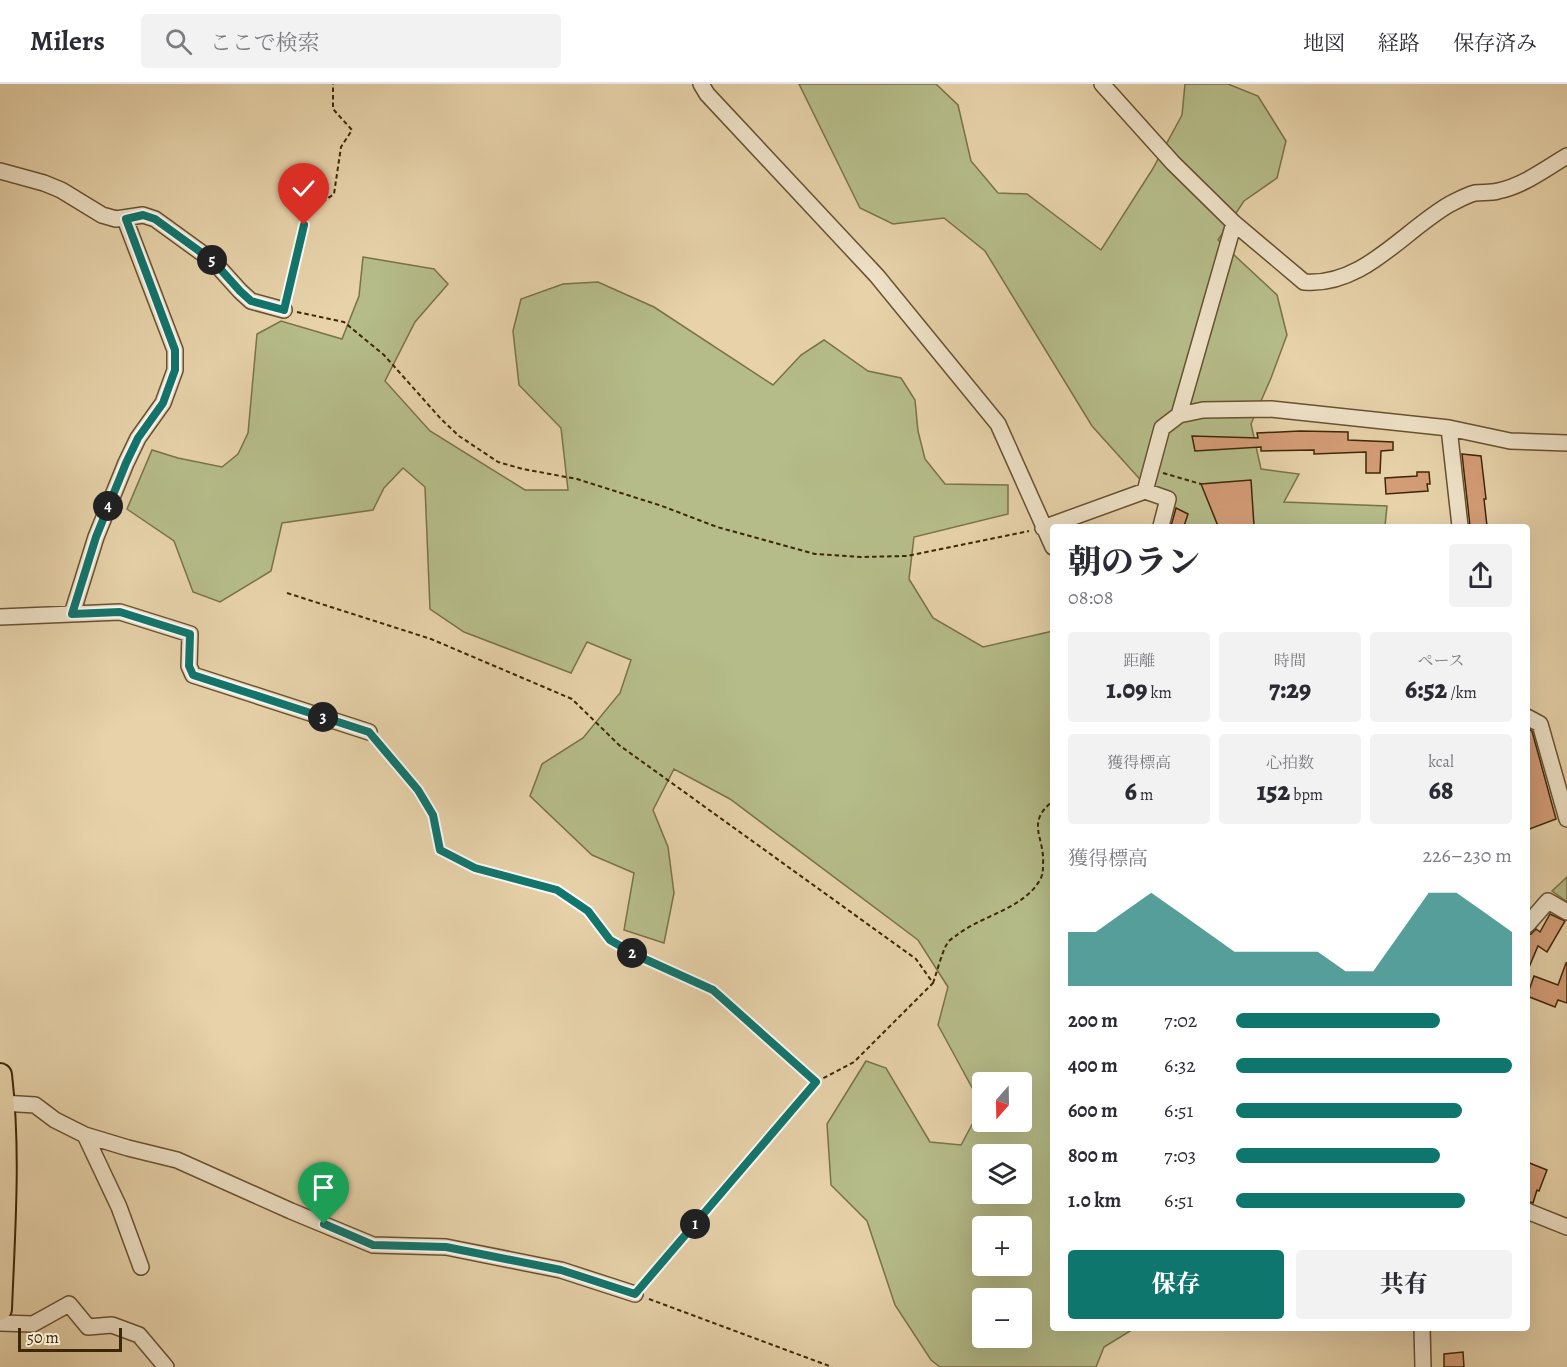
<!DOCTYPE html>
<html lang="ja">
<meta charset="utf-8">
<style>
:root{--surface:#fff;--page:#f2f2f3;--text:#2b2b33;--muted:#7c7c81;--line:#e1e1e2;--accent:#0f766e}
body{margin:0;font-family:Alegreya,"Noto Serif JP",serif;background:var(--page);color:var(--text);height:100vh;display:flex;flex-direction:column;font-size:22px;white-space:nowrap}
*{box-sizing:border-box;margin:0}
p{font-size:20px;color:var(--muted)}
.icon{flex:none;width:33px;height:33px;fill:none;stroke:currentColor;stroke-width:2;stroke-linecap:round;stroke-linejoin:round}
.map{position:relative;flex:1;overflow:hidden}
.sheet{position:absolute;left:1050px;top:440px;width:480px;height:807px;display:flex;flex-direction:column;background:var(--surface);border-radius:6px;box-shadow:0 6px 24px #0002}
.sheet>*{flex:none}
.needle{width:39px;rotate:200deg}
.fabs{position:absolute;left:972px;top:988px;display:grid;gap:12px}
.fabs a{display:grid;place-items:center;width:60px;height:60px;border-radius:6px;background:var(--surface);box-shadow:0 6px 24px #0002;font-size:30px}
.scale{position:absolute;left:18px;bottom:15px;width:104px;box-sizing:border-box;padding-left:6px;border:3px solid #3e2707;border-top:0;font-size:16px;line-height:21px;white-space:nowrap;color:#3e2707;-webkit-text-stroke:4px #efe2c8;paint-order:stroke}
.pin{position:absolute;display:grid;place-items:center;width:51px;height:51px;color:#fff;margin:-62px -26px;border-radius:50% 50% 50% 0;rotate:-45deg;box-shadow:0 0 6px #0007}
.pin .icon{rotate:45deg}
.km{position:absolute;width:30px;height:30px;margin:-15px;border-radius:50%;background:#222;color:#fff;font-size:16px;line-height:30px;text-align:center}
.round{display:grid;place-items:center;flex:none;width:63px;height:63px;border-radius:6px;background:var(--page)}
.summary{display:flex;align-items:center;justify-content:space-between;height:102px;padding:0 18px}
h1{font-size:33px;font-weight:800;line-height:45px}
.stats{display:grid;grid-template-columns:repeat(3,1fr);gap:9px;height:102px;padding:6px 18px}
.stats div{display:grid;align-content:center;border-radius:6px;background:var(--page);text-align:center}
.stats b{font-size:26px;font-weight:800}
.stats small{font-size:16px;font-weight:400}
.stats p{font-size:16px}
.chart{height:168px;padding:12px 18px}
.chart p{display:flex;justify-content:space-between}
.chart svg{width:100%;height:108px;margin-top:6px;fill:var(--accent);opacity:.7}
.primary-button{display:flex;gap:12px;margin-top:auto;padding:12px 18px}
.primary-button a{flex:1;height:69px;border-radius:6px;background:var(--accent);color:#fff;font-size:24px;font-weight:800;line-height:69px;text-align:center}
.primary-button a+a{background:var(--page);color:var(--text)}
ul{padding:0 18px;list-style:none;font-size:20px}
li{display:grid;grid-template-columns:96px 72px 1fr;align-items:center;height:45px}
li i{height:15px;border-radius:8px;background:var(--accent)}
header{display:flex;align-items:center;gap:36px;box-sizing:border-box;height:84px;padding:0 30px;background:var(--surface);border-bottom:2px solid var(--line)}
header strong{font-size:28px}
nav{display:flex;gap:33px;margin-inline-start:auto;font-size:21px}
.search{width:420px;height:54px;background:var(--page);display:flex;align-items:center;gap:15px;box-sizing:border-box;padding:0 21px;border-radius:6px;color:var(--muted);font-size:22px}
.map>svg:first-child{display:block}
.green{fill:#b5bc89;stroke:#7a7248;stroke-width:1.5;fill-rule:evenodd}
.building{fill:#d49d77;stroke:#3e2707;stroke-width:1.5}
.lines{fill:none;stroke-linecap:round;stroke-linejoin:round}
.minor-casing{stroke:#685230;stroke-width:18}
.highway-casing{stroke:#3e2707;stroke-width:26}
.path{stroke:#3e2707;stroke-width:2;stroke-dasharray:4.5 3;stroke-linecap:butt}
.minor{stroke:#efe2c8;stroke-width:15}
.highway{stroke:#e7d2aa;stroke-width:22}
.route-casing{stroke:#fff;stroke-width:12}
.route{stroke:#0f766e;stroke-width:8}
</style>
<header>
<strong>Milers</strong>
<div class="search"><svg class="icon" aria-label="search" viewBox="0 0 24 24"><circle cx="10" cy="10" r="6"/><path d="M15 15l6 6"/></svg>ここで検索</div>
<nav><a>地図</a><a>経路</a><a>保存済み</a></nav>
</header>
<div class="map">
<svg width="1567" height="1283" viewBox="0 0 1567 1283">
<rect width="100%" height="100%" fill="#e7d2aa"/>
<filter id="stains"><feTurbulence type="fractalNoise" baseFrequency=".00333" numOctaves="4"/><feColorMatrix values="0 0 0 0 .2 0 0 0 0 .09 0 0 0 0 .02 0 0 0 .5 -.17"/></filter>
<radialGradient id="worn" r=".72"><stop offset=".6" stop-color="#630" stop-opacity="0"/><stop offset="1" stop-color="#630" stop-opacity=".3"/></radialGradient>
<path class="green" d="M799,0h137l22,21 13,56 27,32 29,1 74,56 51,-80 30,-55 3,-31h43l30,12 28,45 -9,37 -33,23 -26,39 59,55 10,40 -16,43 -20,46 10,45 38,5 -15,28 103,4 -2,20h-203l-90,-100 -107,-175 -41,-33 -51,6 -33,-16z
M363,173l71,12 14,15 -33,38 -30,59 45,50 95,59h43l-7,-62 -42,-43 -6,-54 8,-32 42,-15 35,-2 56,25 119,78 28,-30 23,-15 44,31 33,7 14,22 3,31 7,28 20,25 63,1v29l-94,23 -5,42 24,39 50,29 70,-16v697h82l-31,19 -8,20h-156l-9,-7 -36,-55 -28,-84 -36,-36 -4,-61 39,-63 20,7 44,74 31,3 21,-39 -44,-81 10,-38 -30,-47 -188,-141 -56,-30 -21,41 15,37 6,46 -10,50 -40,-13 10,-57 -42,-18 -62,-59 12,-32 41,-26 37,-45 11,-33 -44,-18 -16,31 -107,-41 -34,-23 -5,-122 -22,-19 -19,20 -11,22 -91,13 -11,48 -51,31 -27,-10 -19,-51 -47,-32 25,-59 26,8 44,9 16,-13 10,-21 9,-99 24,-13 61,18 17,-43zM982,999h40v39h-40zM982,1071h40v39h-40zM982,1143h40v39h-40zM982,1215h40v39h-40z
M1567,793v25l-15,-11z"/>
<path class="building" d="M1300,347l48,1v8l45,2v8l-12,1 -1,22h-14v-21l-52,2v-4l-53,1v-4l-66,4 -3,-15 66,2 -1,-5z
M1462,370l19,2 5,43h-2l3,27h-17z
M1417,388h12l1,12h-3l1,7 -42,3 -1,-16 32,-2z
M1251,396l3,46h-36l-17,-42z
M1176,424l12,6 -4,12h-13z
M1527,644l5,3 24,88 -29,11z
M1550,830l15,7 -18,31 -9,-6 -11,26v-37l4,-1 5,-5 4,3z
M1566,879h1v40l-9,-3 -3,7 -28,-11 7,-20 24,9z
M1527,1078l20,8 -8,21 -2,-1 -4,13 -6,-2z
M1463,1268l1,15h-20v-13z"/>
<g class="lines">
<defs>
<path id="minor" d="M701,0l6,10 170,182 121,148 55,123
M1102,0l71,79 61,60 70,59c59,5 99,-51 146,-78 8,-4 17,-9 25,-11 8,-1 16,0 23,-2 25,-5 47,-22 69,-35
M0,87l44,12 17,7 41,25 14,4 27,-4 12,4 58,42 27,30 11,10 33,9
M1179,331l55,-192
M1449,344l11,98
M1145,407l23,8 -7,27
M1043,444l102,-37 17,-63 17,-13 24,-5 68,-1 178,19 61,13 57,2
M72,530l24,-77 30,-74 12,-25 25,-35 12,-33v-20l-50,-131
M0,533l120,-5 70,22 -1,32 4,9 176,57
M1527,633l13,7 27,95
M1527,841l21,-24 19,11
M2,1019l33,2 20,15 30,15 43,13 49,12 114,51 82,34 73,2 115,23 74,24
M85,1051l34,72 22,60
M1527,1127l40,16
M0,1239l33,1 36,-20 19,23 24,-2 27,10 27,32
M1422,1244l1,39"/>
<path id="highway" d="M0,991c9,78 3,156 0,234"/>
</defs>
<use href="#minor" class="minor-casing"/>
<use href="#highway" class="highway-casing"/>
<path class="path" d="M287,214l18,-73 6,-15 23,-16 7,-47 11,-17 -19,-21v-25
M297,228l47,10 40,33 57,64 18,17 39,26 25,7 54,10 85,27 55,21 98,27 45,3 47,-1 122,-25
M1163,389l38,11
M287,509l144,46 141,60 47,46 297,214 17,24 -79,79 -38,20 -171,201
M379,660l39,46 15,25 7,35 35,19 82,21 31,21 22,29 28,16 75,34 103,92
M933,899c3,-8 10,-34 14,-39 2,-4 7,-7 10,-9 25,-20 68,-26 84,-57 2,-5 2,-9 2,-14 2,-27 -18,-41 10,-63
M649,1215l183,68"/>
<use href="#minor" class="minor"/>
<use href="#highway" class="highway"/>
</g>
<g class="lines">
<defs>
<path id="route" d="M304,141l-20,85 -33,-9 -11,-10 -27,-30 -58,-42 -12,-4 -17,4 49,131v20l-12,33 -25,35 -12,25 -30,74 -24,77 48,-2 70,22 -1,32 4,9 176,57 49,58 15,25 7,35 35,18 82,22 31,21 22,29 28,16 75,34 103,92 -181,212 -74,-24 -115,-23 -73,-2 -49,-21"/>
</defs>
<use href="#route" class="route-casing"/>
<use href="#route" class="route"/>
</g>
<rect width="100%" height="100%" filter="url(#stains)"/>
<rect width="100%" height="100%" fill="url(#worn)"/>
</svg>
<div class="fabs">
<a><svg class="needle" viewBox="-14 -14 28 28"><path d="M0-13l5 13h-10z" fill="#e53935"/><path d="M0 13l5-13h-10z" fill="#7c7c81"/></svg></a>
<a><svg class="icon" aria-label="layers" viewBox="0 0 24 24"><path d="M12 4l9 5-9 5-9-5zM3 14l9 5 9-5"/></svg></a>
<a>+</a>
<a>−</a>
</div>
<div class="scale">50 m</div>
<div class="pin" style="left:324px;top:1140px;background:#1e9e55"><svg class="icon" aria-label="arrive" viewBox="0 0 24 24"><path d="M6 21V4h12l-3 4 3 4H6"/></svg></div>
<div class="pin" style="left:304px;top:141px;background:#d93025"><svg class="icon" aria-label="check" viewBox="0 0 24 24"><path d="M5 12l5 5 9-10"/></svg></div>
<b class="km" style="left:695px;top:1140px">1</b>
<b class="km" style="left:632px;top:869px">2</b>
<b class="km" style="left:323px;top:633px">3</b>
<b class="km" style="left:108px;top:422px">4</b>
<b class="km" style="left:212px;top:176px">5</b>
<section class="sheet">
<div class="summary"><div><h1>朝のラン</h1><p>08:08</p></div><a class="round"><svg class="icon" aria-label="share" viewBox="0 0 24 24"><path d="M12 15V3M7 8l5-5 5 5M5 13v7h14v-7"/></svg></a></div>
<div class="stats">
<div><p>距離</p><b>1.09<small> km</small></b></div>
<div><p>時間</p><b>7:29</b></div>
<div><p>ペース</p><b>6:52<small> /km</small></b></div>
</div>
<div class="stats">
<div><p>獲得標高</p><b>6<small> m</small></b></div>
<div><p>心拍数</p><b>152<small> bpm</small></b></div>
<div><p>kcal</p><b>68</b></div>
</div>
<div class="chart"><p><span>獲得標高</span>226–230 m</p>
<svg viewBox="0 0 160 44" preserveAspectRatio="none"><path d="M0 44V22L10 22L20 14L30 6L40 14L50 22L60 30L70 30L80 30L90 30L100 38L110 38L120 22L130 6L140 6L150 14L160 22V44z"/></svg>
</div>
<ul>
<li><b>200 m</b>7:02<i style="width:74%"></i></li>
<li><b>400 m</b>6:32<i style="width:100%"></i></li>
<li><b>600 m</b>6:51<i style="width:82%"></i></li>
<li><b>800 m</b>7:03<i style="width:74%"></i></li>
<li><b>1.0 km</b>6:51<i style="width:83%"></i></li>
</ul>
<div class="primary-button"><a>保存</a><a>共有</a></div>
</section>
</div>
